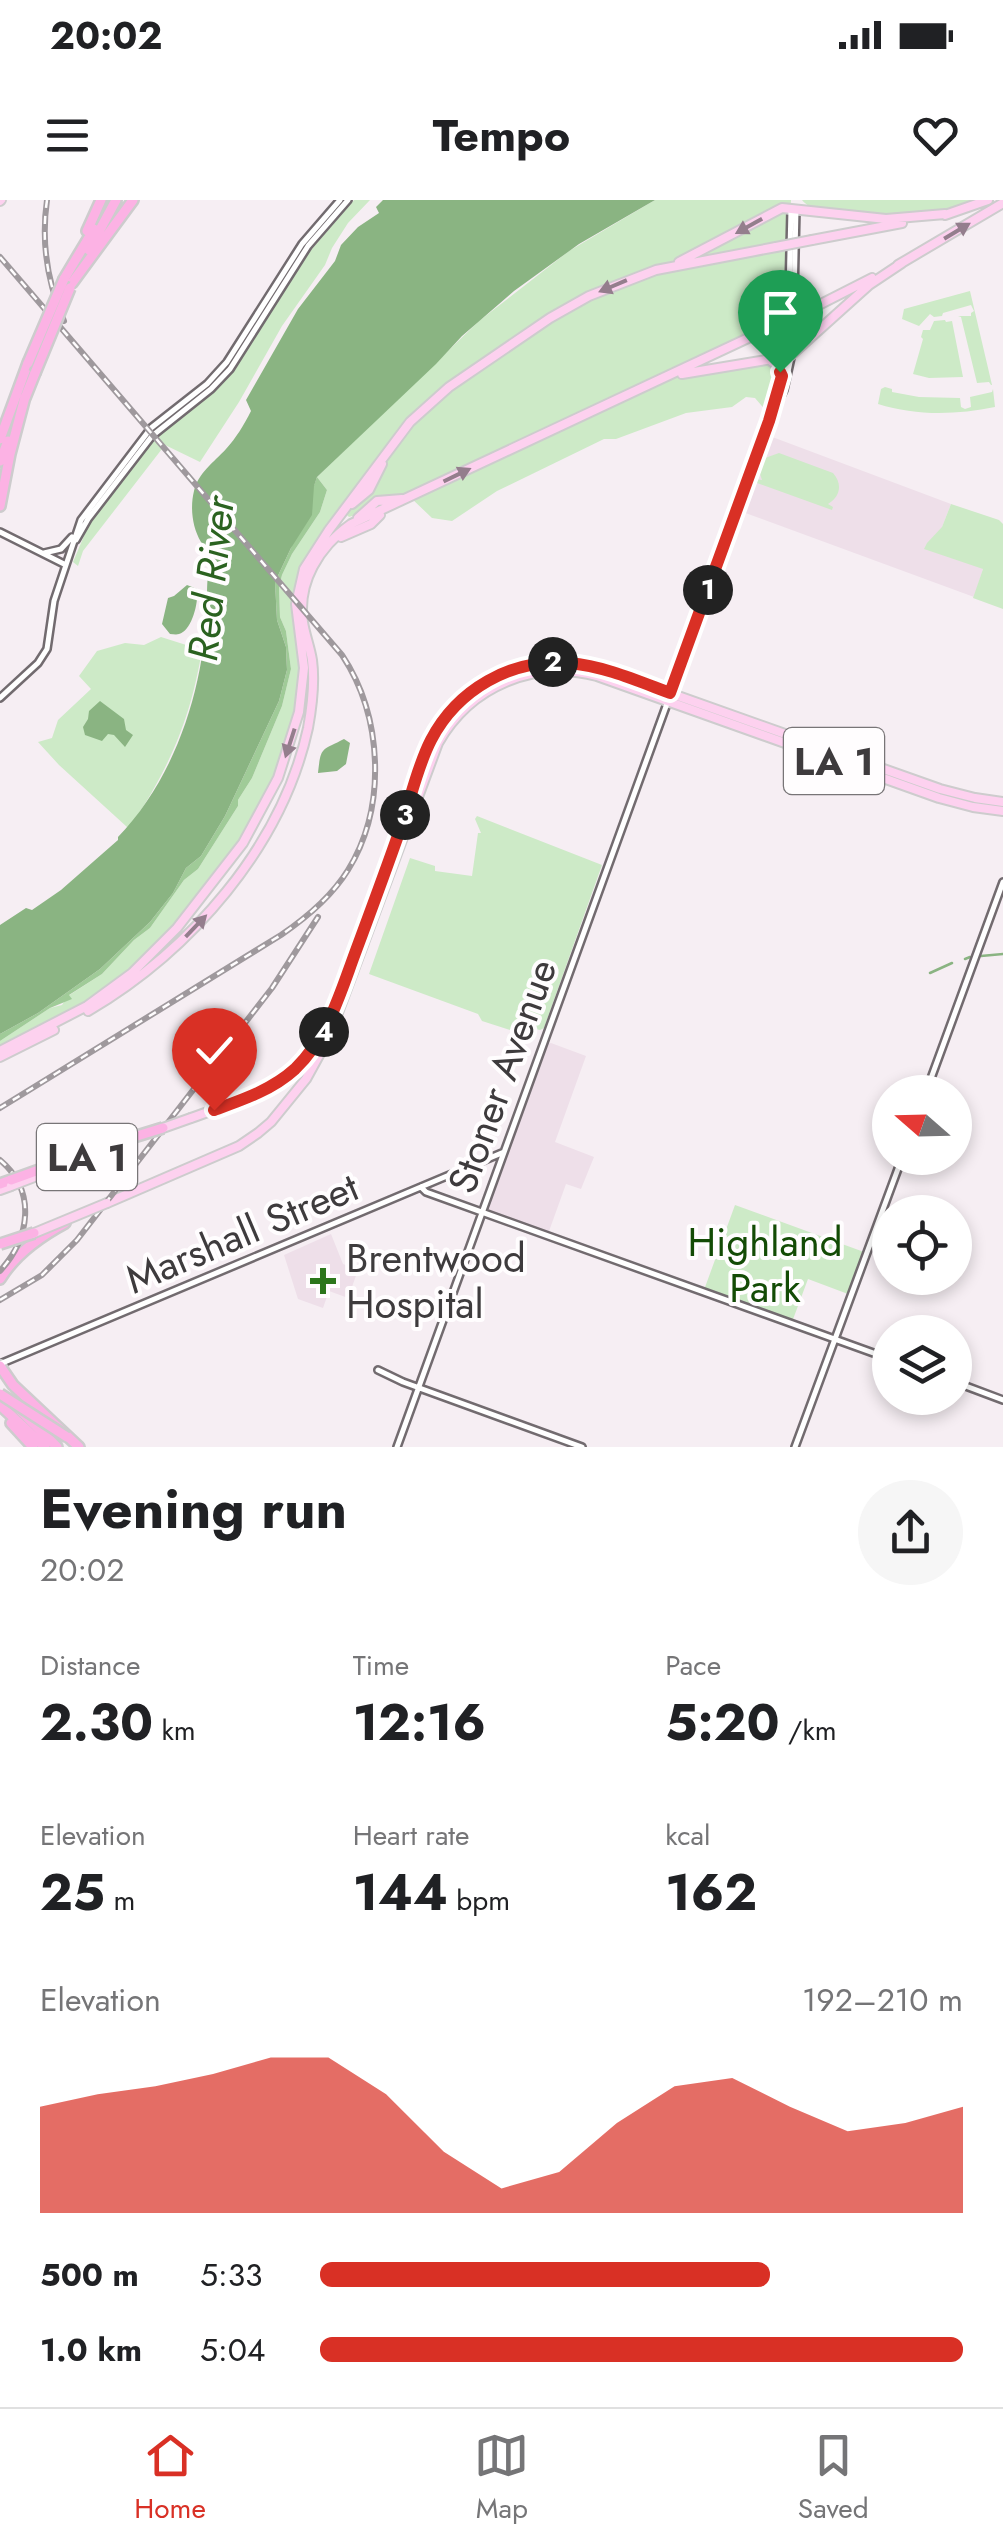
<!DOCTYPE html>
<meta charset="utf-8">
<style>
:root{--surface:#fff;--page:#f6f6f6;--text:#202124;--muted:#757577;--line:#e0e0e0;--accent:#d93025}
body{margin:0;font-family:Jost,sans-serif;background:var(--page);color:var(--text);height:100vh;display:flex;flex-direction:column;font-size:38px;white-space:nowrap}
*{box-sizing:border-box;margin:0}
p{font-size:32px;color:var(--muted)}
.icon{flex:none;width:55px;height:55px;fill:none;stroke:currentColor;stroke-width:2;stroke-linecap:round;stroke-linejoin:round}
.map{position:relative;height:1247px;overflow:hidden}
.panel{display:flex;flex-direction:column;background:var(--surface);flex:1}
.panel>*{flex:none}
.needle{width:65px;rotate:290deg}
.fabs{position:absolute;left:872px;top:875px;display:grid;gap:20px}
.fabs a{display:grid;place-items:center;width:100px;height:100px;border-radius:50%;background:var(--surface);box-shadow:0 5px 15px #0003;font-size:50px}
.pin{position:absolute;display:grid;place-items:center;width:85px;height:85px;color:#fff;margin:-102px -42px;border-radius:50% 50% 50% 0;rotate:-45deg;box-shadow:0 0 10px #0007}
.pin .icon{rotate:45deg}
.km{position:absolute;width:50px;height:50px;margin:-25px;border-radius:50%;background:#222;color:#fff;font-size:28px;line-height:50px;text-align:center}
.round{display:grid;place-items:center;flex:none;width:105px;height:105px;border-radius:52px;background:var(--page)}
.headline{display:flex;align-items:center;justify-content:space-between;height:170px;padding:0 40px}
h1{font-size:55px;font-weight:700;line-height:75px}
.figures{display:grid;grid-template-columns:repeat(3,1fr);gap:15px;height:170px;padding:10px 40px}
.figures div{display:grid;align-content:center}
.figures b{font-size:50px;font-weight:700}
.figures small{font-size:28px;font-weight:400}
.figures p{font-size:28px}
.chart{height:280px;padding:20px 40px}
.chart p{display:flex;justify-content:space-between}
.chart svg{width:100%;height:180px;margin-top:10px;fill:var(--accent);opacity:.7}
ul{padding:0 40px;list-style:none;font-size:32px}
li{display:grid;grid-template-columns:160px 120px 1fr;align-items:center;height:75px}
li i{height:25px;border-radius:12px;background:var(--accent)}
.status{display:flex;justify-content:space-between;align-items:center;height:70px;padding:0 50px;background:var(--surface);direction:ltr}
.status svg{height:28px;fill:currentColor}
header{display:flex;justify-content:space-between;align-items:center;height:130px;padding:0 40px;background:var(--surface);font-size:45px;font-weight:700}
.dock{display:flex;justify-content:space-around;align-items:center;height:140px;border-top:2px solid var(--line);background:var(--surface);font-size:28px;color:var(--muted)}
.dock a{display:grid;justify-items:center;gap:5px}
.dock .selected{color:var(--accent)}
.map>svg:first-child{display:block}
.built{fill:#eedfe9}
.green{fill:#cdeac7}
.forest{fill:#a0cb98}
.water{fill:#8ab482}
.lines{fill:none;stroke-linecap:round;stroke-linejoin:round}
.stream{stroke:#8ab482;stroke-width:2.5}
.minor-casing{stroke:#726b6f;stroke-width:10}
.major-casing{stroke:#cdcccd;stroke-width:12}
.highway-casing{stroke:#cdcccd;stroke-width:14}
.minor{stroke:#fff;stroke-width:5}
.major{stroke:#fdd1ef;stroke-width:8}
.highway{stroke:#fcb2e4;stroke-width:9}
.rail-casing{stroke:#9f999d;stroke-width:6}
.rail{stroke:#fffdfe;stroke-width:2.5;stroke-dasharray:8;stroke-linecap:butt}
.major-bridge-casing{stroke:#cdcccd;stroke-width:12;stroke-linecap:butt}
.highway-bridge-casing{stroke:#cdcccd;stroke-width:14;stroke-linecap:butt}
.major-bridge{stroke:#fdd1ef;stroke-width:8}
.highway-bridge{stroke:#fcb2e4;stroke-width:9}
.oneway{fill:#947e8d}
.route-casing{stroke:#fff;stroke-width:20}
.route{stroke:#d93025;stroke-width:12}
.poi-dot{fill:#2c761b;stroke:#fffdfe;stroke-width:4}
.labels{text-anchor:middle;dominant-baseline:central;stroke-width:8;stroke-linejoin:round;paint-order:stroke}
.shield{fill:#fffdfe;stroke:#787577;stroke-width:2.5}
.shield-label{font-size:38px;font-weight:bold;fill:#3e3b3d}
.street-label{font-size:40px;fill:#3e3b3d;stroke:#fffdfe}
.park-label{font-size:40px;fill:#134b05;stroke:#fffdfe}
.poi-label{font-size:40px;fill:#3e3b3d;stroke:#fffdfe;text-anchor:start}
.water-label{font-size:42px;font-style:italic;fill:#2b6220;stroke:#fffdfe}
</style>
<div class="status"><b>20:02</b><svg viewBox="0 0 49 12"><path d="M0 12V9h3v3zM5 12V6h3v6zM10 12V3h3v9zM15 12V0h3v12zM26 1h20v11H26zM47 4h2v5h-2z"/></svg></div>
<header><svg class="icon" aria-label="menu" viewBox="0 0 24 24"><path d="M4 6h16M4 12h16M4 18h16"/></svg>Tempo<svg class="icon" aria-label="heart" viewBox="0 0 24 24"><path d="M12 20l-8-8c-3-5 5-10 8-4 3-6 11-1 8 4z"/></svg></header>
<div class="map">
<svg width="1003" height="1247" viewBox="0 0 1003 1247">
<rect width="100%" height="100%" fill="#f6eef3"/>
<path class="built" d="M767,235l184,69 -9,23 41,42 -9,28 -234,-86z
M551,843l35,13 -31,86 39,15 -13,32 -15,-5 -18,50 -62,-24 60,-166z
M331,1034l12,30 15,6 -10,28 -19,-7 -6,17 -25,-9 -14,-44z"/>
<path class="green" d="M354,0h16l-22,23 -16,25 -7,17 -43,61 -43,76 -39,60 -35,-17 -82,106 -5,15 -5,-4 16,-38 41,-55 30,-37 64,-51 20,-26 66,-104z
M655,0h136l-4,120 -394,183 -44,14 -8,-8c-21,29 -43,57 -48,93 -2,16 4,31 6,46 2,20 2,40 -2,60 -22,109 -117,232 -209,293 -27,18 -59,31 -88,46v-6l50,-33 12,-3 6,-9 34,-22 32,-34 16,-12 34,-48 14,-11 40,-63v-6l14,-22 30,-72 9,-37 -5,-38 -6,-14 -1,-30 3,-12 10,-21 28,-42 7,-22 -10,-13 162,-156 90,-70z
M802,0h177c-45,19 -92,18 -141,12 -13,-2 -27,-1 -36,-12z
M970,91l22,94h-1l-2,-3 -12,1 -16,-66 -3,-1h13v-3l3,-2 -3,-6 -28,8 -1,3 -8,1 -4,-3 -11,12 -17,-7 2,-10z
M945,120l1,2 6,-1 11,56 -34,1 -16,-4 10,-35 -2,-2 2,-7h7l4,-9z
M767,161l6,2 7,14 -12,36 -13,-15 -9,-1 -14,10 -46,6 -70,26h-12l-107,52 -45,30 -20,-3 -22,-21 229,-105 40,-16z
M885,187l7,2v3l27,5 41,1 1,9 4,2 6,-2 -1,-10 22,-5 1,-3 2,18c-39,8 -79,9 -117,-3l3,-15z
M779,253l54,20c10,11 7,24 -5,31l5,3 -1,3 -78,-28 1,-3 7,1 -3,-9 6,-13z
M951,304l48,16 4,4v85l-30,-11 10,-29 -59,-20 3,-6 15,-16z
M161,437l41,13c-12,71 -32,116 -71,176l-4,1 -68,-62 -21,-23 14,-4 6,-18 33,-31 -12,-13 18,-25 28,-8 19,2z
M477,616l125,49 -58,163 -4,2 -17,-4 -13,4 -28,-9 -4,-7 -109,-40 41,-116 25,8v5l37,5 6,-43h3l-6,-14z
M735,1005l129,47 -16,42 -40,-15 -16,43 -88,-32z"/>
<path class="forest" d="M317,277l10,13 -7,22 -28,42 -10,21 -3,12 1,30 6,14 5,38 -9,37 -30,72 -14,22v6l-40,63 -14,11 -34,48 -16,12 -32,34 -33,21 3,4 -22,9 -50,33v-7l38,-21 62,-44 50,-47 23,-29 13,-25 15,-12 24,-40 54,-115 8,-31 -1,-23 -9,-27 -2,-38 16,-34z"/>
<path class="water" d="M383,0h272l-76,44 -65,47 -52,45 -26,28 -119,113 -3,9 -2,29 -21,33 -16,34 2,38 9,27 1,23 -8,31 -54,115 -24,40 -15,12 -13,25 -23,29 -50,47 -62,44 -38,21v-109l26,-17 6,2 29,-20 57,-50v-3c60,-62 89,-157 89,-244 0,-12 2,-26 0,-38 -1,-9 -2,-6 -6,-13 -9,-15 -11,-35 -7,-51 4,-18 20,-29 32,-42 10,-11 18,-24 25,-38l-5,-11 52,-91 37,-48 6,-16 17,-18 21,-14 -3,-6z
M187,385l10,4c2,12 -5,42 -18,45 -3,1 -6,0 -9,0l-8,-10 6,-26 6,-2z
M100,501l24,18 2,11 7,5 -8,12 -11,-12 -6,-1 -6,7 -17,-6 -2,-8 5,-8 1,-8z
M344,539l6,4 -4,21 -9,7 -19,2c3,-27 3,-22 26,-34z"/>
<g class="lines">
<path class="stream" d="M981,756l22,-2
M965,759l5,-2
M930,773l22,-10"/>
<defs>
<path id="minor" d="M793,142l3,-133
M771,218l13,-28 8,-37
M0,332l66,33
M76,340l12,-21 64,-83 59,-47 19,-20 78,-123 40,-46
M44,353l17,-4 11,-12
M670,493l99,-272 14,-49 5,-38 3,-125
M0,498l38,-35 9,-14 7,-48 27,-81 70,-92 56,-44 20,-22 75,-118 38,-44
M926,892l77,-210
M421,987l5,5 464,167
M0,1164l504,-212
M378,1170l25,12 179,65
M955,1182l48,18
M397,1247l271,-746
M795,1247l107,-289"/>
<path id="major" d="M0,1l1,-1
M945,15l43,-15
M812,40l90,-17
M679,62l103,-54 104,11 59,-5
M898,65l105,-62
M809,110l63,-32
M788,134l5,8 9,2
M771,161l7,5 4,10
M682,174l108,-18 79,-71 33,-22
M352,304l17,-14 13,-26
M358,318l19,-17 25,-2
M341,337l30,-13 9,-9
M403,621c9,-27 14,-56 28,-81 34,-63 103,-90 171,-71l338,120 35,9 28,4
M88,811c102,-60 194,-164 220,-283 4,-22 7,-46 4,-68 -2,-13 -7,-25 -9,-38 -6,-40 16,-75 48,-98l423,-198
M0,851l87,-45 45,-33 45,-45 66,-85 35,-65 21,-66 5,-44 -8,-64 8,-35 25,-39 81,-108 39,-35 101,-69 39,-22 67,-26 120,-23
M0,857l54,-27
M191,918c66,-24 111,-35 142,-105
M0,990l11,-4
M107,1003l132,-57 19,-13 13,-11 35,-43 23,-42 109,-294c33,-58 96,-83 159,-67l342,122 34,9 30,4"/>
<path id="highway" d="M87,31l14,-31
M89,50l27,-50
M64,79l30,-50
M72,83l61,-83
M25,198l10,-25
M0,239l28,-76
M0,261l8,-20
M0,306l10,-52 15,-57
M0,984l11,-4
M0,1079c15,-25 39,-42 65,-56
M0,1166l13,19 66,62
M0,1205l45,42
M20,1210l37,37
M11,1223l22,24"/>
</defs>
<use href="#minor" class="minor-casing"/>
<use href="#major" class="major-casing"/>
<use href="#highway" class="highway-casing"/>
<use href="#minor" class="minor"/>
<use href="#major" class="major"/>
<use href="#highway" class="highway"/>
<defs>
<path id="rail" d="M47,0c-6,42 0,82 17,121
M0,57l342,398c41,62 45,152 6,215 -16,26 -42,48 -67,65l-281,173
M0,960c37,31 30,78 0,111
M0,1100l42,-25 35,-35 195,-252 46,-71"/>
</defs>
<use href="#rail" class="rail-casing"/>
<use href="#rail" class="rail"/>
<defs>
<path id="major-bridge" d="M776,47l36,-7
M774,126l35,-16
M160,929l31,-11
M11,986l47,-18
M32,1034l75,-31"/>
<path id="highway-bridge" d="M28,163l36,-84
M35,173l35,-85
M11,980l100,-36 52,-16
M0,1044l34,-11
M0,1194l67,43"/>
</defs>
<use href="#major-bridge" class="major-bridge-casing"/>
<use href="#highway-bridge" class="highway-bridge-casing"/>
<use href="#major-bridge" class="major-bridge"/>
<use href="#highway-bridge" class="highway-bridge"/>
</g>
<defs><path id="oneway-solid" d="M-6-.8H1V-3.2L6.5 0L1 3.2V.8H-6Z" transform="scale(2.5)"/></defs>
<g class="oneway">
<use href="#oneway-solid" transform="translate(749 26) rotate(151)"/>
<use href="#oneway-solid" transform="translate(957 31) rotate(-31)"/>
<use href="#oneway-solid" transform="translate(613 86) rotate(157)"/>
<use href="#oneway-solid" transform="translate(457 275) rotate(-26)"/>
<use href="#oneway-solid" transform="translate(290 543) rotate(108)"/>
<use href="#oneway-solid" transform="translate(196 726) rotate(-46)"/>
</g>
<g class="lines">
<defs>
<path id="route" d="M214,910c28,-10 58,-20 81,-41 32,-31 44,-72 59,-113 16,-43 32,-86 47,-129 10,-29 16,-60 30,-87 26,-50 80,-82 138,-77 35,3 69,18 101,30l99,-272 13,-45 -2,-4"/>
</defs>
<use href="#route" class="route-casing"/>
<use href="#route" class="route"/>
</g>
<path class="poi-dot" d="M318 1066h10v10h10v10h-10v10h-10v-10h-10v-10h10z"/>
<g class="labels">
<g class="shield">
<rect x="784" y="528" width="100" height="66" rx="8"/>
<rect x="37" y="924" width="100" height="66" rx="8"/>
</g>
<g class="shield-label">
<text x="834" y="561">LA 1</text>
<text x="87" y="957">LA 1</text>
</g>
<g class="street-label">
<text transform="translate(502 876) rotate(-70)">Stoner Avenue</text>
<text transform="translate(242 1033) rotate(-23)">Marshall Street</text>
</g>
<g class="park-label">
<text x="765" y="1042">Highland<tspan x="765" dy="46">Park</tspan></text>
</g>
<g class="poi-label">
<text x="346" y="1058">Brentwood<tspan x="346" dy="46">Hospital</tspan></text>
</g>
<g class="water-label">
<text transform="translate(211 379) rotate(-84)">Red River</text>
</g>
</g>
</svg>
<div class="fabs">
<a><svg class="needle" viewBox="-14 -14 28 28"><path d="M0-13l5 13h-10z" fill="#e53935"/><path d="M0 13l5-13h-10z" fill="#757577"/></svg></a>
<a><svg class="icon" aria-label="locate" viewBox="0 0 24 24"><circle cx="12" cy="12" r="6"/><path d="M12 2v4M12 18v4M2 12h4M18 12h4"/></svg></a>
<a><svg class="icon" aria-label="layers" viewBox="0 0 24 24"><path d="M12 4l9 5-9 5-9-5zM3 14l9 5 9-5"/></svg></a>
</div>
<div class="pin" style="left:780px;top:172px;background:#1e9e55"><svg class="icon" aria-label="arrive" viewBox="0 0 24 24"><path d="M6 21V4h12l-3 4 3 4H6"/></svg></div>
<div class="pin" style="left:214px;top:910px;background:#d93025"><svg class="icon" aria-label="check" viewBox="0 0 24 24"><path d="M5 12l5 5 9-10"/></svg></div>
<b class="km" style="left:708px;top:390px">1</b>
<b class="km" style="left:553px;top:462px">2</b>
<b class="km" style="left:405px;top:615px">3</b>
<b class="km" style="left:324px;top:832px">4</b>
</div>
<section class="panel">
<div class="headline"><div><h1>Evening run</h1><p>20:02</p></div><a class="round"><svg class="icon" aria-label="share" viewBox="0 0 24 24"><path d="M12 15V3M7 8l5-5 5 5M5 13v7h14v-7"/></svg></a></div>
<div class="figures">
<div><p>Distance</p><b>2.30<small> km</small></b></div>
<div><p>Time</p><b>12:16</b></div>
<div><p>Pace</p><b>5:20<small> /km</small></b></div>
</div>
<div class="figures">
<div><p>Elevation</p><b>25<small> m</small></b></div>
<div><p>Heart rate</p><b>144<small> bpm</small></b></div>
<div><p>kcal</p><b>162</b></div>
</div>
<div class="chart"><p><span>Elevation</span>192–210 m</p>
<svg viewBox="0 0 160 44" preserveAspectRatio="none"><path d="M0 44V18L10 15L20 13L30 10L40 6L50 6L60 15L70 29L80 38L90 34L100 22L110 13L120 11L130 18L140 24L150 22L160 18V44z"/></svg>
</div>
<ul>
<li><b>500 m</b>5:33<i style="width:70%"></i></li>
<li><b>1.0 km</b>5:04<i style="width:100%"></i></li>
</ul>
</section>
<nav class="dock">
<a class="selected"><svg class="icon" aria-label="home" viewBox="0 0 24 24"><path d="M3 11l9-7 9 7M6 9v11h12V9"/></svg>Home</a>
<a><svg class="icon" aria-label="map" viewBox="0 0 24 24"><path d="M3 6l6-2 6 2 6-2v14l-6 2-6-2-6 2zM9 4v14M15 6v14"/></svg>Map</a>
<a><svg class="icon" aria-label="saved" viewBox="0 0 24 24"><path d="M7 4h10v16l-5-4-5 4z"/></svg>Saved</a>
</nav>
